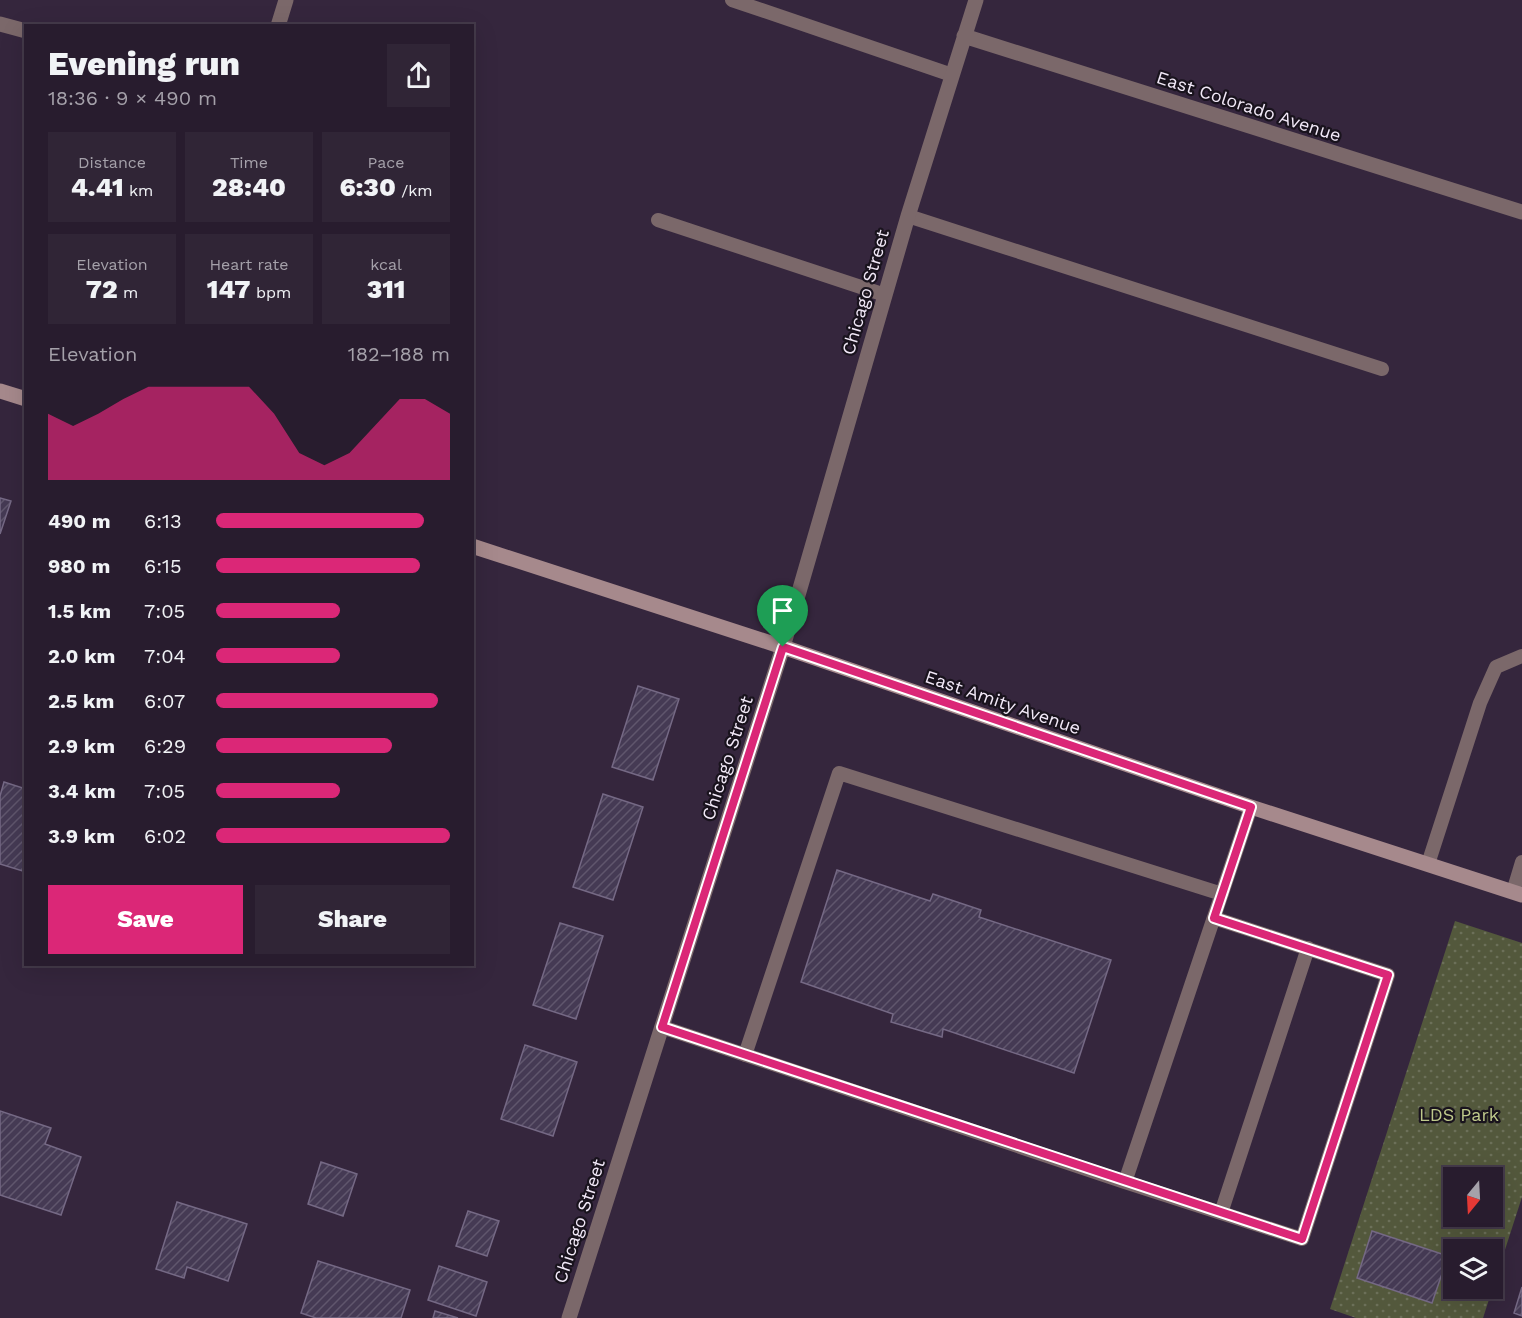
<!DOCTYPE html>
<meta charset="utf-8">
<style>
:root{--surface:#281c2e;--page:#302536;--text:#f1f3f6;--muted:#a5a1aa;--line:#443a4a;--accent:#db2777}
body{margin:0;font-family:"Work Sans",sans-serif;background:var(--page);color:var(--text);height:100vh;display:flex;flex-direction:column;font-size:22px;white-space:nowrap}
*{box-sizing:border-box;margin:0}
p{font-size:20px;color:var(--muted)}
.icon{flex:none;width:33px;height:33px;fill:none;stroke:currentColor;stroke-width:2;stroke-linecap:round;stroke-linejoin:round}
.map{position:relative;flex:1;overflow:hidden}
.side{position:absolute;left:24px;top:24px;width:450px;height:942px;display:flex;flex-direction:column;background:var(--surface);border-radius:0px;box-shadow:0 6px 24px #0002,0 0 0 2px var(--line)}
.side>*{flex:none}
.needle{width:39px;rotate:198deg}
.fabs{position:absolute;left:1443px;top:1167px;display:grid;gap:12px}
.fabs a{display:grid;place-items:center;width:60px;height:60px;border-radius:0px;background:var(--surface);box-shadow:0 6px 24px #0002,0 0 0 2px var(--line);font-size:30px}
.pin{position:absolute;display:grid;place-items:center;width:51px;height:51px;color:#fff;margin:-62px -26px;border-radius:50% 50% 50% 0;rotate:-45deg;box-shadow:0 0 6px #0007}
.pin .icon{rotate:45deg}
.round{display:grid;place-items:center;flex:none;width:63px;height:63px;border-radius:0px;background:var(--page)}
.headline{display:flex;align-items:center;justify-content:space-between;height:102px;padding:0 24px}
h1{font-size:33px;font-weight:800;line-height:45px}
.figures{display:grid;grid-template-columns:repeat(3,1fr);gap:9px;height:102px;padding:6px 24px}
.figures div{display:grid;align-content:center;border-radius:0px;background:var(--page);text-align:center}
.figures b{font-size:26px;font-weight:800}
.figures small{font-size:16px;font-weight:400}
.figures p{font-size:16px}
.chart{height:168px;padding:12px 24px}
.chart p{display:flex;justify-content:space-between}
.chart svg{width:100%;height:108px;margin-top:6px;fill:var(--accent);opacity:.7}
.action{display:flex;gap:12px;margin-top:auto;padding:12px 24px}
.action a{flex:1;height:69px;border-radius:0px;background:var(--accent);color:#fff;font-size:24px;font-weight:800;line-height:69px;text-align:center}
.action a+a{background:var(--page);color:var(--text)}
ul{padding:0 24px;list-style:none;font-size:20px}
li{display:grid;grid-template-columns:96px 72px 1fr;align-items:center;height:45px}
li i{height:15px;border-radius:8px;background:var(--accent)}
.map>svg:first-child{display:block}
.park{fill:url(#park-dots);fill-rule:evenodd}
.building{fill:url(#building-hatch);stroke:#756985;stroke-width:1.5}
.lines{fill:none;stroke-linecap:round;stroke-linejoin:round}
.service{stroke:#7b686a;stroke-width:14}
.minor{stroke:#7b686a;stroke-width:15}
.secondary{stroke:#a6898c;stroke-width:15}
.route-casing{stroke:#fff;stroke-width:12}
.route{stroke:#db2777;stroke-width:8}
.labels{text-anchor:middle;dominant-baseline:central;stroke-width:4.5;stroke-linejoin:round;paint-order:stroke}
.street-label{font-size:18px;fill:#f2e9f8;stroke:#19131d}
.park-label{font-size:18px;fill:#bfc98b;stroke:#19131d}
</style>
<div class="map">
<svg width="1522" height="1318" viewBox="0 0 1522 1318">
<defs>
<pattern id="park-dots" width="8" height="8" patternUnits="userSpaceOnUse" patternTransform="scale(1.5)"><rect width="8" height="8" fill="#53583c"/><path d="M2 2h.1M6 6h.1" fill="none" stroke="#6c7059" stroke-width="1.8" stroke-linecap="round"/></pattern>
<pattern id="building-hatch" width="6" height="6" patternUnits="userSpaceOnUse" patternTransform="scale(1.5)"><rect width="6" height="6" fill="#453a54"/><path d="M-1 1l2-2M0 6l6-6M5 7l2-2" fill="none" stroke="#60566d"/></pattern>
</defs>
<rect width="100%" height="100%" fill="#35263d"/>
<path class="park" d="M1455,921l67,22v254l-39,121h-127l-26,-9zM1454,1178h38v38h-38zM1454,1250h38v38h-38z"/>
<path class="building" d="M0,498l11,3 -11,33z
M638,686l41,13 -26,81 -41,-13z
M4,782l22,7v83l-26,-8v-68z
M603,794l40,13 -30,93 -40,-13z
M837,870l93,31 3,-7 48,16 -2,7 132,43 -37,113 -131,-44 -1,8 -51,-15 2,-8 -92,-32z
M560,923l43,13 -27,83 -43,-14z
M525,1045l52,17 -24,74 -52,-17z
M0,1111l51,17 -6,16 36,13 -20,58 -61,-20z
M321,1162l36,12 -14,42 -35,-12z
M177,1202l70,22 -19,57 -41,-14 -3,11 -28,-9z
M468,1211l31,10 -12,35 -31,-10z
M1372,1231l76,25 -16,47 -75,-25z
M318,1261l92,29 -9,28h-85l-15,-5z
M439,1266l48,16 -11,34 -48,-16z
M1522,1287v29l-8,-3z
M435,1311l23,7h-25z"/>
<g class="lines">
<path class="service" d="M732,0l220,75
M908,216l474,153
M658,220l227,75
M1428,864l52,-161 16,-36 26,-11
M1513,892l9,-30
M662,1027l463,155 126,-375
M745,1055l94,-282 383,121
M1125,1182l177,57 86,-264 -174,-57
M1221,1213l87,-265"/>
<path class="minor" d="M0,24l26,7
M278,26l8,-26
M964,36l558,176
M569,1318l214,-671 125,-431 68,-216"/>
<path class="secondary" d="M0,391l26,8
M472,546l311,101 468,160 271,88"/>
</g>
<g class="lines">
<defs>
<path id="route" d="M783,647l468,160 -37,111 174,57 -86,264 -640,-212z"/>
</defs>
<use href="#route" class="route-casing"/>
<use href="#route" class="route"/>
</g>
<g class="labels">
<g class="street-label">
<text transform="translate(1249 106) rotate(18)">East Colorado Avenue</text>
<text transform="translate(865 292) rotate(-74)">Chicago Street</text>
<text transform="translate(1003 702) rotate(19)">East Amity Avenue</text>
<text transform="translate(727 758) rotate(-72)">Chicago Street</text>
<text transform="translate(579 1221) rotate(-72)">Chicago Street</text>
</g>
<g class="park-label">
<text x="1459" y="1114">LDS Park</text>
</g>
</g>
</svg>
<div class="fabs">
<a><svg class="needle" viewBox="-14 -14 28 28"><path d="M0-13l5 13h-10z" fill="#e53935"/><path d="M0 13l5-13h-10z" fill="#a5a1aa"/></svg></a>
<a><svg class="icon" aria-label="layers" viewBox="0 0 24 24"><path d="M12 4l9 5-9 5-9-5zM3 14l9 5 9-5"/></svg></a>
</div>
<div class="pin" style="left:783px;top:647px;background:#1e9e55"><svg class="icon" aria-label="arrive" viewBox="0 0 24 24"><path d="M6 21V4h12l-3 4 3 4H6"/></svg></div>
<section class="side">
<div class="headline"><div><h1>Evening run</h1><p>18:36 · 9 × 490 m</p></div><a class="round"><svg class="icon" aria-label="share" viewBox="0 0 24 24"><path d="M12 15V3M7 8l5-5 5 5M5 13v7h14v-7"/></svg></a></div>
<div class="figures">
<div><p>Distance</p><b>4.41<small> km</small></b></div>
<div><p>Time</p><b>28:40</b></div>
<div><p>Pace</p><b>6:30<small> /km</small></b></div>
</div>
<div class="figures">
<div><p>Elevation</p><b>72<small> m</small></b></div>
<div><p>Heart rate</p><b>147<small> bpm</small></b></div>
<div><p>kcal</p><b>311</b></div>
</div>
<div class="chart"><p><span>Elevation</span>182–188 m</p>
<svg viewBox="0 0 160 44" preserveAspectRatio="none"><path d="M0 44V17L10 22L20 17L30 11L40 6L50 6L60 6L70 6L80 6L90 17L100 33L110 38L120 33L130 22L140 11L150 11L160 17V44z"/></svg>
</div>
<ul>
<li><b>490 m</b>6:13<i style="width:89%"></i></li>
<li><b>980 m</b>6:15<i style="width:87%"></i></li>
<li><b>1.5 km</b>7:05<i style="width:53%"></i></li>
<li><b>2.0 km</b>7:04<i style="width:53%"></i></li>
<li><b>2.5 km</b>6:07<i style="width:95%"></i></li>
<li><b>2.9 km</b>6:29<i style="width:75%"></i></li>
<li><b>3.4 km</b>7:05<i style="width:53%"></i></li>
<li><b>3.9 km</b>6:02<i style="width:100%"></i></li>
</ul>
<div class="action"><a>Save</a><a>Share</a></div>
</section>
</div>
